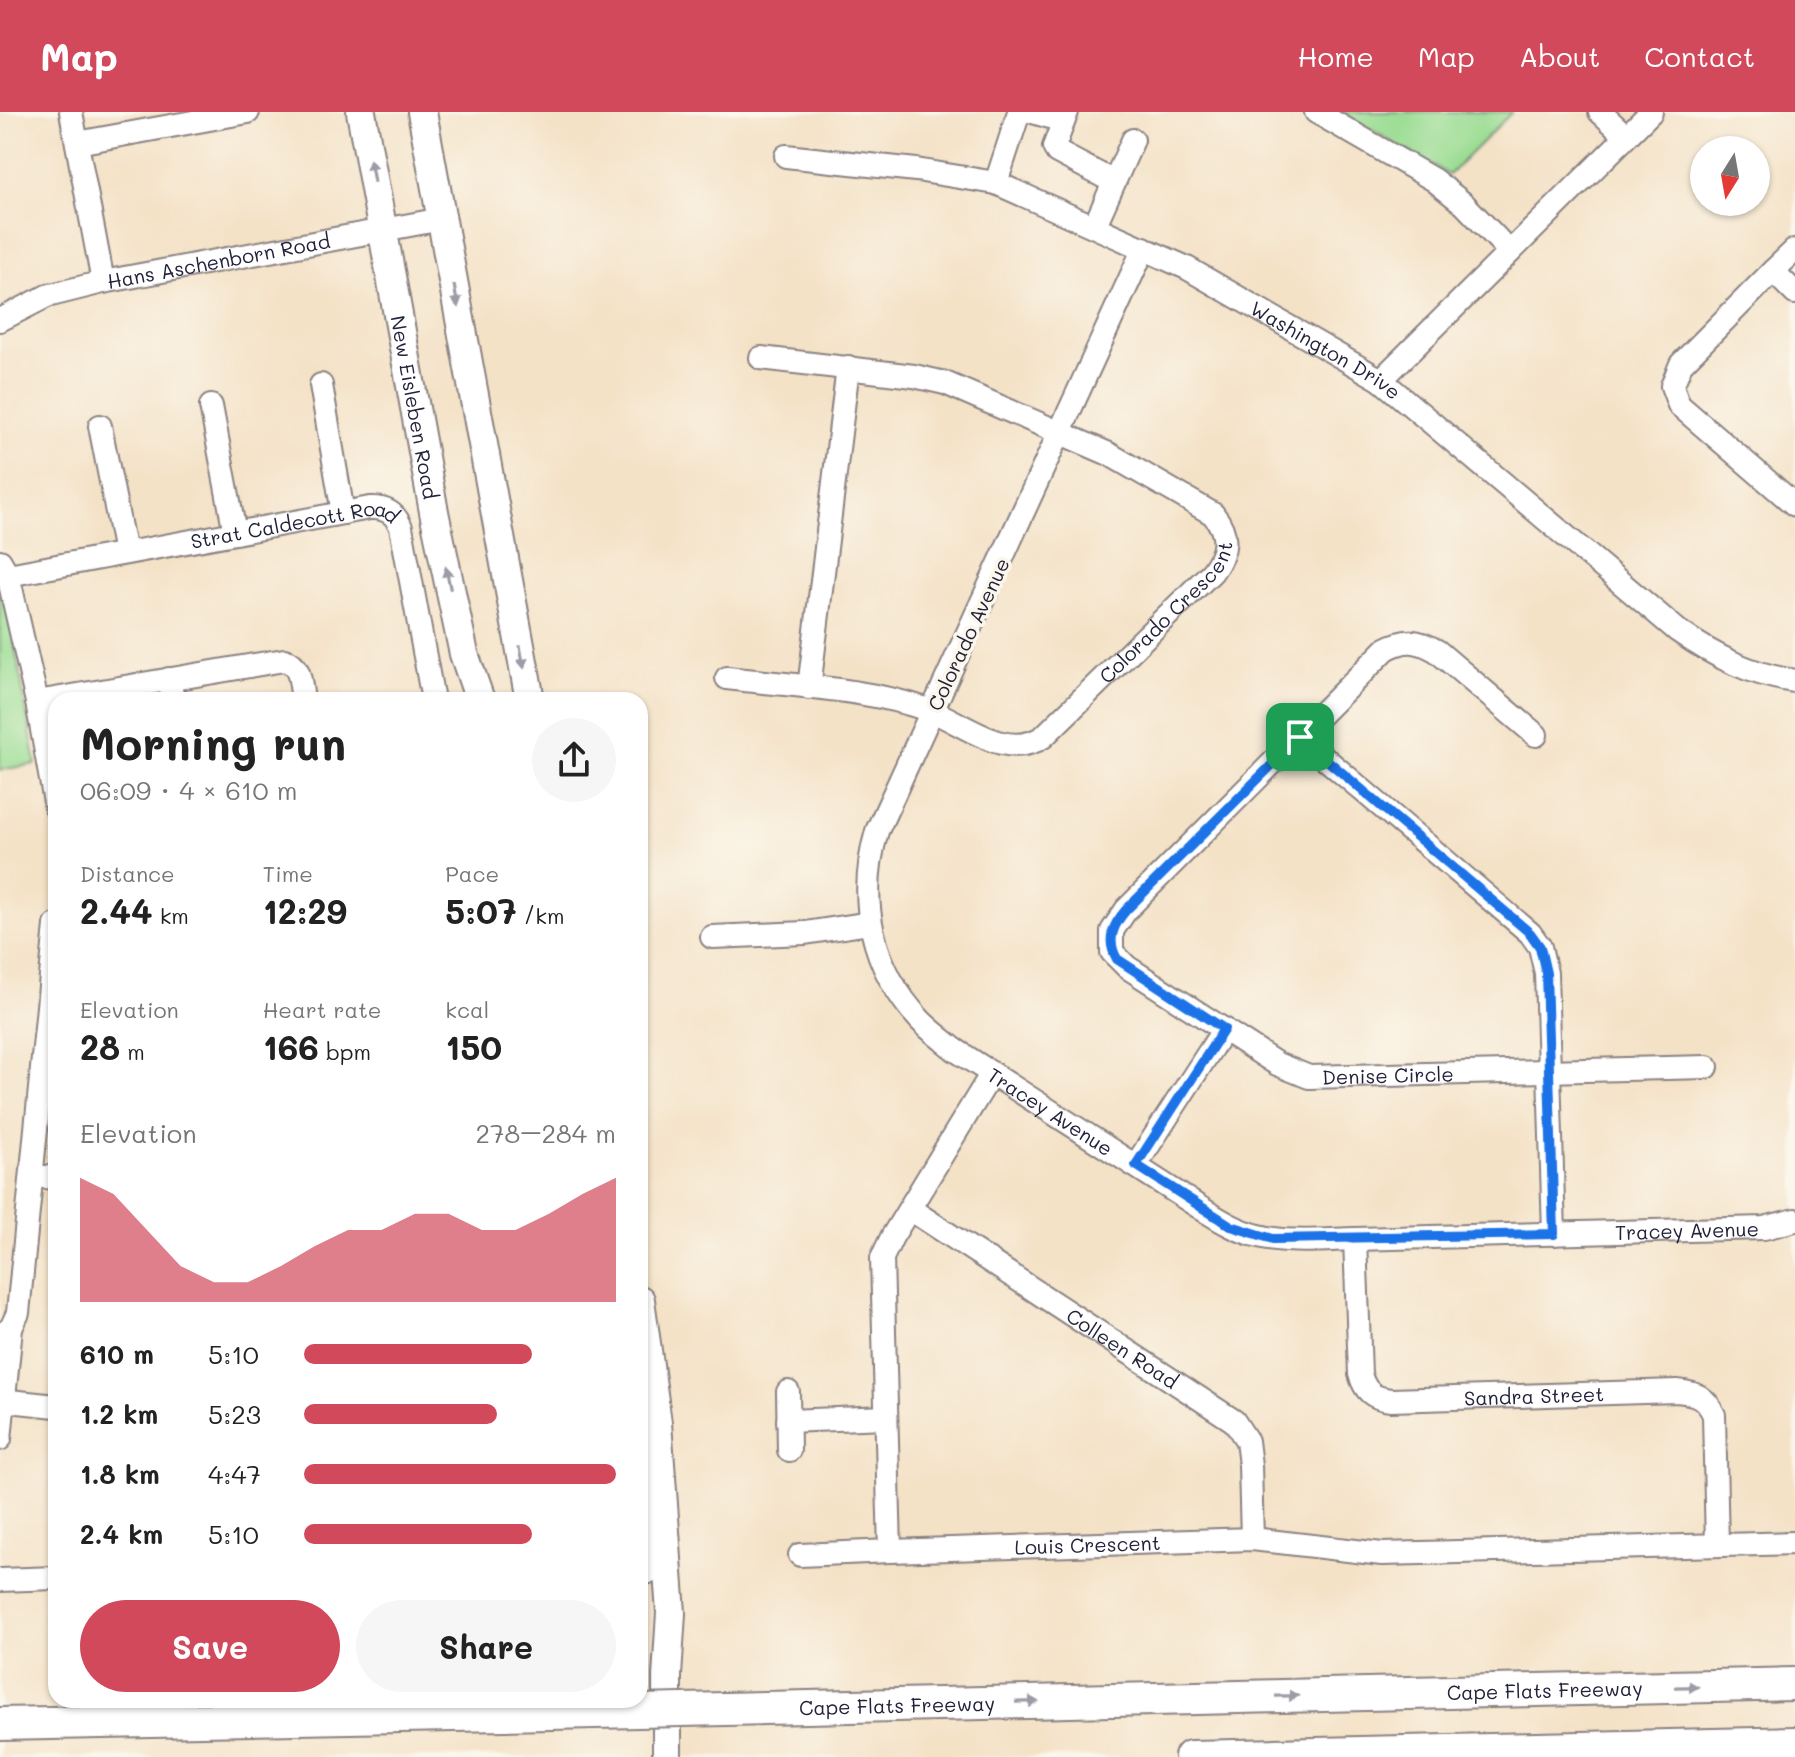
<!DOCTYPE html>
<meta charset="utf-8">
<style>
:root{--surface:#fff;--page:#f6f6f6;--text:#222;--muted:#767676;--accent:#d1495b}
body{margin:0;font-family:Mali,sans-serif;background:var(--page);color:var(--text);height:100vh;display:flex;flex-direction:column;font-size:30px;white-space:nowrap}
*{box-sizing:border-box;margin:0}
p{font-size:26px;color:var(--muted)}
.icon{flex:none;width:44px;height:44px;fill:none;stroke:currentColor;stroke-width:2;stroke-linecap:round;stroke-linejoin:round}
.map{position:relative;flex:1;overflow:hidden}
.side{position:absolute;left:48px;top:580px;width:600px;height:1016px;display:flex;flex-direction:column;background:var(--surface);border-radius:24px;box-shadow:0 2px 6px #0004}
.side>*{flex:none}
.needle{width:52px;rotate:191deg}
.controls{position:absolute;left:1690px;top:24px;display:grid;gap:16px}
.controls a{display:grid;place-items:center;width:80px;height:80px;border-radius:50%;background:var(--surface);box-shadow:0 2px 6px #0004;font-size:40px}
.pin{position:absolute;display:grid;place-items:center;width:68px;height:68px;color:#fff;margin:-34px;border-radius:16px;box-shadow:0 4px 12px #0006}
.round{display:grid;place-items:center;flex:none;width:84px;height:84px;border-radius:42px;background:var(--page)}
.head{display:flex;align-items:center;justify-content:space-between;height:136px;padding:0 32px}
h1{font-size:44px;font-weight:700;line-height:60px}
.figures{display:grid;grid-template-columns:repeat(3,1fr);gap:12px;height:136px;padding:8px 32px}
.figures div{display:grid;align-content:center}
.figures b{font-size:34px;font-weight:700}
.figures small{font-size:22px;font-weight:400}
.figures p{font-size:22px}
.chart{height:224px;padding:16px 32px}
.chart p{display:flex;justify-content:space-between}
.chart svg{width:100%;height:144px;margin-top:8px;fill:var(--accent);opacity:.7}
.cta{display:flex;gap:16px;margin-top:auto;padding:16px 32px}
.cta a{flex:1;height:92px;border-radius:48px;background:var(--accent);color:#fff;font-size:32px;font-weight:700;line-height:92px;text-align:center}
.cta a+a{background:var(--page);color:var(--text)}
ul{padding:0 32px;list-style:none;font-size:26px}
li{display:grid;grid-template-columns:128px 96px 1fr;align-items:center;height:60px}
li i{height:20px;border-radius:10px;background:var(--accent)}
header{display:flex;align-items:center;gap:48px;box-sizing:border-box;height:112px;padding:0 40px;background:var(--accent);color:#fff}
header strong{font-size:38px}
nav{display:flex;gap:44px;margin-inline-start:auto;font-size:28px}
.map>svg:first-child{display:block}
.green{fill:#9cdd94;stroke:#5f8068;stroke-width:2}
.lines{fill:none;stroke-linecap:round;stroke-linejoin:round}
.minor-casing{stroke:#8b8281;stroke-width:26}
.major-casing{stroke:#8b8281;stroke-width:32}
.highway-casing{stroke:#8b8281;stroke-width:36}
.minor{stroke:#fff;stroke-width:22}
.major{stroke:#fff;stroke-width:28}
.highway{stroke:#fff;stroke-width:32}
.highway-bridge-casing{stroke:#8b8281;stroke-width:36;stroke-linecap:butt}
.highway-bridge{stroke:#fff;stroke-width:32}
.oneway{fill:#9c9ca7}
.route-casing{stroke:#fff;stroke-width:16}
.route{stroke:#1a73e8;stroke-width:10}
.labels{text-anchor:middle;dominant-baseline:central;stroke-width:7;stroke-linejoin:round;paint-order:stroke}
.street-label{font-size:20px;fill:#22223b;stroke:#fbf7ec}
</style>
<header>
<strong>Map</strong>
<nav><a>Home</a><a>Map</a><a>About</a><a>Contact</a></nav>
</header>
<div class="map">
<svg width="1795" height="1645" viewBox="0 0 1795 1645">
<rect width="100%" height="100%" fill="#fbf7ec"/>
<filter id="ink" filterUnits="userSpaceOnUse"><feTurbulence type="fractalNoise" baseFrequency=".0125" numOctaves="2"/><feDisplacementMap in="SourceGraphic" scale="16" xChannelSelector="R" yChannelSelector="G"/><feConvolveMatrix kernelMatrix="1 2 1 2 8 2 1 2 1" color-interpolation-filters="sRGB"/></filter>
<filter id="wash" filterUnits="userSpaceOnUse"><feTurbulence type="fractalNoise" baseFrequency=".006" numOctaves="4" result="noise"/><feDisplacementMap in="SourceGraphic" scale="32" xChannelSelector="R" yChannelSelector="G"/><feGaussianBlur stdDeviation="1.8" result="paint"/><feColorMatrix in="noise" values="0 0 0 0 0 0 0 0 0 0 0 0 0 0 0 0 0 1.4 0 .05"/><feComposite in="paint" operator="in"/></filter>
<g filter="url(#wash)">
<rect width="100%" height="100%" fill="#f4e2c7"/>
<path class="green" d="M1341,0h171l-63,63z
M0,478l9,24 27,150 -36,6z"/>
</g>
<g filter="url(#ink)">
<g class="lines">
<defs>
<g id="minor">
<path d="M71,0l32,170"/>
<path d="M1033,0l30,9"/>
<path d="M1067,0l-13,35 3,5 57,30"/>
<path d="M1316,0l118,68 30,24 46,48"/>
<path d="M1600,0l26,24"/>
<path d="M77,31l171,-31"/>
<path id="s1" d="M786,44l130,14 80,13 191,85 194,112 297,251c36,25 73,44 117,50"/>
<path d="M996,71l23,-71"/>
<path d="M1095,113l38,-85"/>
<path id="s2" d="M1144,136l-267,583c-20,69 -6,137 44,190 10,10 22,19 33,28l245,158c18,11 36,23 56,28 32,9 67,5 100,4l409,-11 31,-8"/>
<path d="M1773,159l22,-21"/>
<path d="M1795,181l-22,-22 -92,93 -9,22 7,19 116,100"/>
<path id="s3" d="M0,208l47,-24 56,-14 339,-63"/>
<path d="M1381,268l270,-268"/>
<path d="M321,273l22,128"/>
<path d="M211,294l24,127"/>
<path d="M100,314l25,127"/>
<path d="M0,449l8,14 29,127 19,106"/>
<path id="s4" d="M8,463l362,-67c15,-1 25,5 31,19l32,173"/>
<path id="s5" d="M727,566c67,8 138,10 202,32 36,13 76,51 114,27l169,-165c15,-20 18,-37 1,-58l-104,-60 -164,-71 -31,-7 -153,-18"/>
<path d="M169,567l4,21"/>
<path d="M809,576l39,-321"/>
<path d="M37,590l247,-42c18,4 16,25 19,40"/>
<path id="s6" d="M1536,623l-99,-84c-19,-11 -31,-13 -51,-2l-260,261 -14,21v21l15,15 150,97 32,13 398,-10"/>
<path d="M1300,625l230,196 10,14 6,26 8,261"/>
<path d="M712,825l93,-4 65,-10"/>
<path id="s7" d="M992,961l-100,164 -10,21 8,293 362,-12 130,15 413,-11"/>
<path d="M1136,1053l88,-136"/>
<path d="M32,1064l24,2"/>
<path id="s8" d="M910,1097l324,212 13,20 3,24 2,74"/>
<path id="s9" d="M1355,1127l5,135c5,17 12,24 31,26l286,-9c20,2 29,6 37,24l3,130"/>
<path d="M0,1224l11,-8 7,-15 38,-388"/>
<path d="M788,1280l1,58"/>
<path d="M0,1288l56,6"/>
<path d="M788,1309l98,-4"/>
<path d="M0,1327l11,-111"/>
<path d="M800,1443l90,-4"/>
<path d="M0,1468l56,-2"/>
</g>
<g id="major">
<path id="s10" d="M361,0l73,400 30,142 16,46"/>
<path d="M422,0l108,588"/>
<path d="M640,1188l17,123 14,190 -4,63v81"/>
<path d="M640,1376l10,81"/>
</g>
<g id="highway">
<path id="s11" d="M725,1597l1070,-25"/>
<path d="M0,1612l551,-11"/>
<path d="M1191,1645l604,-14"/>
</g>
</defs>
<use href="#minor" class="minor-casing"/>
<use href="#major" class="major-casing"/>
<use href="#highway" class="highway-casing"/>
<use href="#minor" class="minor"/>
<use href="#major" class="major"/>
<use href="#highway" class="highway"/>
<defs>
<path id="highway-bridge" d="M551,1601l174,-4"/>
</defs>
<use href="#highway-bridge" class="highway-bridge-casing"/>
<use href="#highway-bridge" class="highway-bridge"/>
</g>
<defs><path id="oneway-solid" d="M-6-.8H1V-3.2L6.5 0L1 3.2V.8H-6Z" transform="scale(2)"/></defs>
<g class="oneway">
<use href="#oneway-solid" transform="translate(372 59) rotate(-100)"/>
<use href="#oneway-solid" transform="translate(456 184) rotate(80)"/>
<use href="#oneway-solid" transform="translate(448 466) rotate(-102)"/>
<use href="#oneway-solid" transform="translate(522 545) rotate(80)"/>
<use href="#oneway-solid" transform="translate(1687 1575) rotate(-1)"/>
<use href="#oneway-solid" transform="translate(1287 1584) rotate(-1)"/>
<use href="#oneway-solid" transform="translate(1027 1590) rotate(-1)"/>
</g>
</g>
<g class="lines" filter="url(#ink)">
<defs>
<path id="route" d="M1300,625l230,196 10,14 6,26 8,261 -281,5 -42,-13 -95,-61 88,-136 -107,-70c-11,-19 -4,-34 9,-49z"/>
</defs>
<use href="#route" class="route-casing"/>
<use href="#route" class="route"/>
</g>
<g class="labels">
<g class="street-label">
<text stroke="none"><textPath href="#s3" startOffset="228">Hans Aschenborn Road</textPath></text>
<text stroke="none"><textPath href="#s1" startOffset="582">Washington Drive</textPath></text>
<text stroke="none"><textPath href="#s10" startOffset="300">New Eisleben Road</textPath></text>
<text stroke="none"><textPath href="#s4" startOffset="292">Strat Caldecott Road</textPath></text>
<text stroke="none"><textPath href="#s5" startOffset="504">Colorado Crescent</textPath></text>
<text transform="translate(968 522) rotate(-65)">Colorado Avenue</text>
<text stroke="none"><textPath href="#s6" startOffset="912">Denise Circle</textPath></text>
<text stroke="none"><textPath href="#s2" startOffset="1004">Tracey Avenue</textPath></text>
<text stroke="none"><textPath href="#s2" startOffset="1676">Tracey Avenue</textPath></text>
<text stroke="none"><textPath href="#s8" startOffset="254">Colleen Road</textPath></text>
<text stroke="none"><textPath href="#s9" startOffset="322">Sandra Street</textPath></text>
<text stroke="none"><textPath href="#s7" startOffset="706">Louis Crescent</textPath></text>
<text stroke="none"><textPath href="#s11" startOffset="820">Cape Flats Freeway</textPath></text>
<text stroke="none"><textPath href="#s11" startOffset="172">Cape Flats Freeway</textPath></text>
</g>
</g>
</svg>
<div class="controls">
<a><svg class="needle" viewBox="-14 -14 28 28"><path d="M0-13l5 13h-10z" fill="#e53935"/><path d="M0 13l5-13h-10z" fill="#767676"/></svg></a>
</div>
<div class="pin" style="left:1300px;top:625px;background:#1e9e55"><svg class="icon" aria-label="arrive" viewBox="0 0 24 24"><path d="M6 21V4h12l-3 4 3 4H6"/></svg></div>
<section class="side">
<div class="head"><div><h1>Morning run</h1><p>06:09 · 4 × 610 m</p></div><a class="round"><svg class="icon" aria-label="share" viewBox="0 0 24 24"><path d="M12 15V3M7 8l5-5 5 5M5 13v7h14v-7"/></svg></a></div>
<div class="figures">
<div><p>Distance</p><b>2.44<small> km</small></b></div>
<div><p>Time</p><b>12:29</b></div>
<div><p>Pace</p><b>5:07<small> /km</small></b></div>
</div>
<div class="figures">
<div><p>Elevation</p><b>28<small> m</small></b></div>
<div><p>Heart rate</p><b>166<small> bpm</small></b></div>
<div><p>kcal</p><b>150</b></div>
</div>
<div class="chart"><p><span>Elevation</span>278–284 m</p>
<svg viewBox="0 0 160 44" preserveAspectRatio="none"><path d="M0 44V6L10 11L20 22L30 33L40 38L50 38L60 33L70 27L80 22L90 22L100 17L110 17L120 22L130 22L140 17L150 11L160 6V44z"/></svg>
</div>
<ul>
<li><b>610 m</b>5:10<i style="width:73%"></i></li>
<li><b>1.2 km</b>5:23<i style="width:62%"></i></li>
<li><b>1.8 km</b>4:47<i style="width:100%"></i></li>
<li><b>2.4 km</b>5:10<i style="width:73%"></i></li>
</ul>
<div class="cta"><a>Save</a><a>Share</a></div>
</section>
</div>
